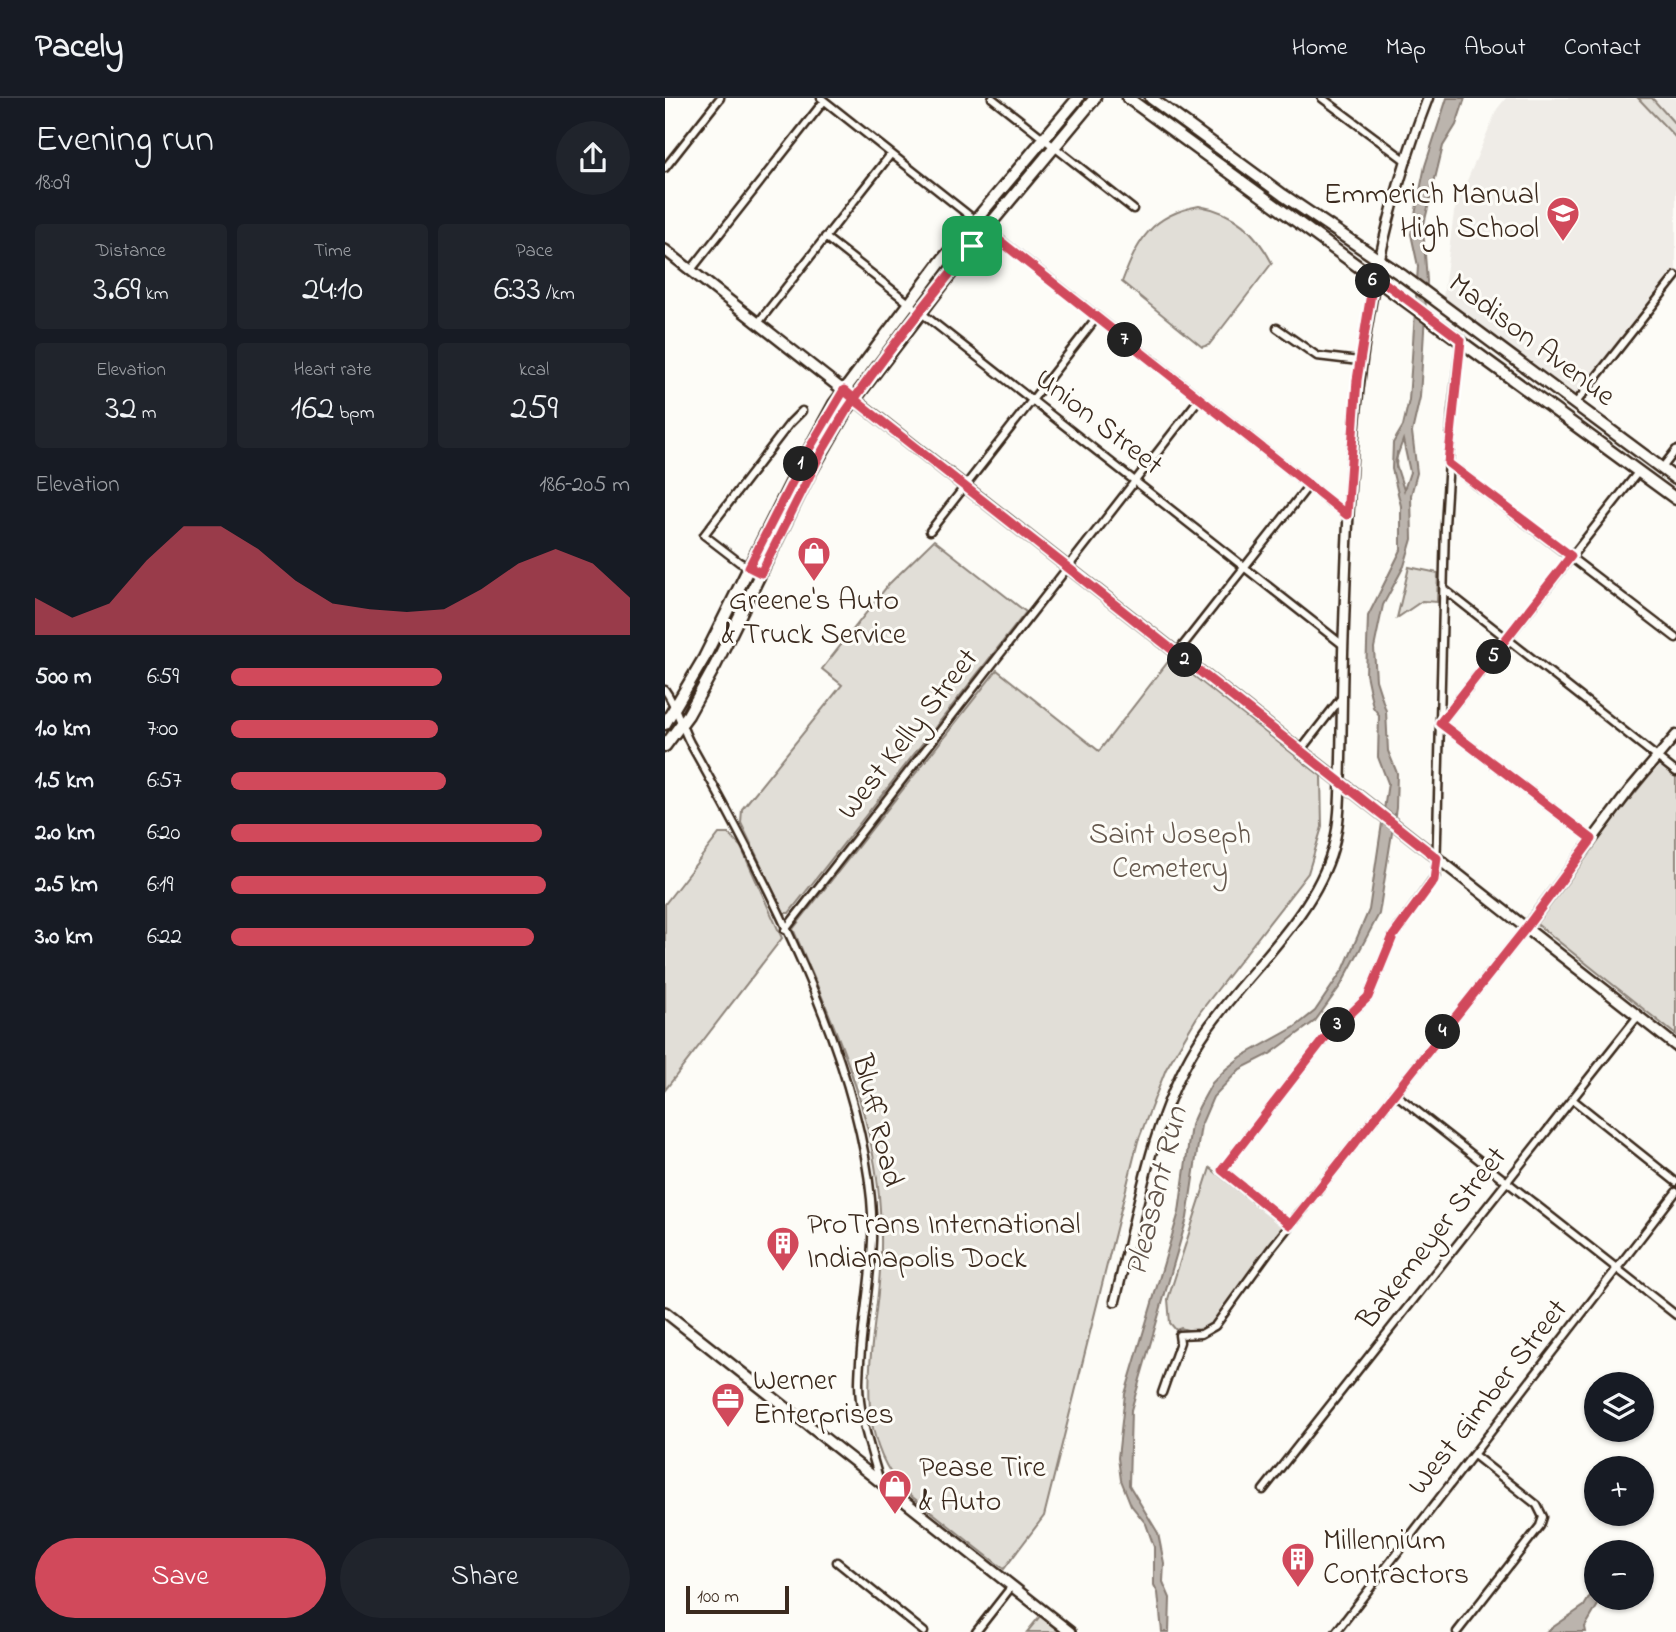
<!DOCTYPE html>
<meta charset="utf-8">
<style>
:root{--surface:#171b24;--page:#20242c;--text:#f1f3f6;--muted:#9ea1a6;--line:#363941;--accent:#d1495b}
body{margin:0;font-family:"Indie Flower",sans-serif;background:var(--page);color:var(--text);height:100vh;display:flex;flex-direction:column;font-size:26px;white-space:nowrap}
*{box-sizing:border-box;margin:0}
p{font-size:23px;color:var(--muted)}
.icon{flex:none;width:38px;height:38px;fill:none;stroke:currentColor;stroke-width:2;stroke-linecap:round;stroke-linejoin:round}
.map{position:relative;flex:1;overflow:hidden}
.side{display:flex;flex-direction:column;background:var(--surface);width:665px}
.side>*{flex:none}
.buttons{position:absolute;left:919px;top:1274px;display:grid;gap:14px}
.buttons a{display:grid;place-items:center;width:70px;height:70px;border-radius:50%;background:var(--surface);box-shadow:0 2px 5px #0004;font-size:35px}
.scale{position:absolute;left:21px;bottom:18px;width:103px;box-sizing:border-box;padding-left:7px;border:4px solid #3b2a1e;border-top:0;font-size:19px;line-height:24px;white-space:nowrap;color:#3b2a1e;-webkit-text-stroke:5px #fdfcf7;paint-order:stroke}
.pin{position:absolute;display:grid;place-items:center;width:60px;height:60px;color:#fff;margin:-30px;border-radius:14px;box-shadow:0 4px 10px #0006}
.km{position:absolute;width:35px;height:35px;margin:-18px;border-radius:50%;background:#222;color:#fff;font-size:19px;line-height:35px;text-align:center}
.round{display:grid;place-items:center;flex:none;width:74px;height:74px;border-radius:37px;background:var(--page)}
.headline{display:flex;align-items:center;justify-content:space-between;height:119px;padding:0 35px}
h1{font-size:38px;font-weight:600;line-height:52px}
.metrics{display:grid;grid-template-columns:repeat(3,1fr);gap:10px;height:119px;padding:7px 35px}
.metrics div{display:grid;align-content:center;border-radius:7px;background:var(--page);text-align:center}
.metrics b{font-size:35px;font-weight:600}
.metrics small{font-size:19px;font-weight:400}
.metrics p{font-size:19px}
.chart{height:196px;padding:14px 35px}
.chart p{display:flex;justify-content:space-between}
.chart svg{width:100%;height:126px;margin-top:7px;fill:var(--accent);opacity:.7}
.primary-button{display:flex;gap:14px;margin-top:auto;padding:14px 35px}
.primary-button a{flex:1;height:80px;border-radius:42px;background:var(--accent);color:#fff;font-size:28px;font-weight:600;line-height:80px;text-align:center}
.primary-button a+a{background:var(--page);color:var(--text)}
ul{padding:0 35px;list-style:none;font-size:23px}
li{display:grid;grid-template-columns:112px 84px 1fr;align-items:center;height:52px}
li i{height:18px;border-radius:9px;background:var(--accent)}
header{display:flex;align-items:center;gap:42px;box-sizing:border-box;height:98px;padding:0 35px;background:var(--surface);border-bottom:2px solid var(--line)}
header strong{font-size:33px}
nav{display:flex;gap:38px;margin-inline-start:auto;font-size:24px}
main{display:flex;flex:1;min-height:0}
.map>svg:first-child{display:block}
.built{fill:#efece7}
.green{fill:#e1ded7;stroke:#8e847a;stroke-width:2}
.water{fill:#bbb4ad;stroke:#887d74;stroke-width:2;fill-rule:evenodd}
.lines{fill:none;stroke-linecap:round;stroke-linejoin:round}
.stream{stroke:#887d74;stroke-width:2}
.minor-casing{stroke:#3b2a1e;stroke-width:11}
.tertiary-casing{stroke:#3b2a1e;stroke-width:13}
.secondary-casing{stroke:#3b2a1e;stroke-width:14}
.primary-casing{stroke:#3b2a1e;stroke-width:15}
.minor{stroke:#fdfcf7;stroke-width:6}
.tertiary{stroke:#fdfcf7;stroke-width:8}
.secondary{stroke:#fdfcf7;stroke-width:9}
.primary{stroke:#fdfcf7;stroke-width:10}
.route-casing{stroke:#fff;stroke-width:14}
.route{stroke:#d1495b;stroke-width:9}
.labels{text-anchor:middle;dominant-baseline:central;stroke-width:6;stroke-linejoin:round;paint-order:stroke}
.poi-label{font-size:30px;fill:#3b2a1e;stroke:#fdfcf7;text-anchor:start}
.street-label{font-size:30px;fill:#3b2a1e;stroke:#fdfcf7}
.park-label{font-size:30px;fill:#64574c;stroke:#fdfcf7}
.water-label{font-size:32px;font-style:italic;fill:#615349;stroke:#fdfcf7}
</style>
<header>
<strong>Pacely</strong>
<nav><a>Home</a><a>Map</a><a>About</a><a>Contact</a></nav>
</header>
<main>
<section class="side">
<div class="headline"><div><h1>Evening run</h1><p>18:09</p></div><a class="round"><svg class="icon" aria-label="share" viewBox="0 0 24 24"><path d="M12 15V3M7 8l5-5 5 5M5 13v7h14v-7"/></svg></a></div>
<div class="metrics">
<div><p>Distance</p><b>3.69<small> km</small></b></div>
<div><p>Time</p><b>24:10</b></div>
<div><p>Pace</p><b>6:33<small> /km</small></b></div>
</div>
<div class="metrics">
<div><p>Elevation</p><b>32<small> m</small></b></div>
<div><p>Heart rate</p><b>162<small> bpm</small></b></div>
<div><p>kcal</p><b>259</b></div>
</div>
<div class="chart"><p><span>Elevation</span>186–205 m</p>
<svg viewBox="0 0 160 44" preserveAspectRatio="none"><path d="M0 44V31L10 38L20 33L30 18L40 6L50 6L60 14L70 25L80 33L90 35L100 36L110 35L120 28L130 19L140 14L150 19L160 31V44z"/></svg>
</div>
<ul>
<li><b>500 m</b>6:59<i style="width:53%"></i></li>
<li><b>1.0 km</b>7:00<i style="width:52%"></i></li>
<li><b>1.5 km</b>6:57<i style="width:54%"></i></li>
<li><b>2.0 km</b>6:20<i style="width:78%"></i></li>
<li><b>2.5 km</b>6:19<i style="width:79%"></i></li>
<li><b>3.0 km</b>6:22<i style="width:76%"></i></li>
</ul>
<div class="primary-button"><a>Save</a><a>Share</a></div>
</section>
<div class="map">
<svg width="1011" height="1534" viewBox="0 0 1011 1534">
<rect width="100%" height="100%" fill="#fdfcf7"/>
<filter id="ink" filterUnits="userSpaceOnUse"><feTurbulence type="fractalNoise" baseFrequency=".0143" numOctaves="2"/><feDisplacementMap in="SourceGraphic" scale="14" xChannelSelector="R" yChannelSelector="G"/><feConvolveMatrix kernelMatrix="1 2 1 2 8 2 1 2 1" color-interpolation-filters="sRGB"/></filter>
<g filter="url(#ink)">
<path class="built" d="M841,0h170v176l-102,127 -131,-104 11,-85 43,-103z"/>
<path class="green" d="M973,0h14l24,27v13z
M534,108c35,6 57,26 73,57l-63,82 -7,2 -80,-65c16,-42 29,-67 77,-76z
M269,442l92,72 -237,301h-5l-43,-90 1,-14 100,-124 -20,-16 67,-85z
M744,469l29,6 -1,29 -15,-1 -25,17z
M506,560l150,118 1,51 -14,46 -108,139 -34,57 -28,72 -94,375 -40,53c-24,-18 -47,-37 -71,-56 -12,-10 -27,-19 -36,-31 -47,-61 -21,-143 -17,-212 2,-24 1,-50 -1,-74 -9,-95 -49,-181 -86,-267l204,-259 102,81z
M994,665l17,13v259l-143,-114z
M54,736h10l12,13 41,91 -117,152v-186z
M545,1070l76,60 -68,93c-14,12 -21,13 -37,7l-5,2 -6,-7 -2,-24z
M375,1518l20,16h-33z"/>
<path class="water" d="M782,0h18l-9,27 -13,21 -20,82 4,53 -7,116 -8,35 5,41 -6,22 1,44 -8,27 -21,39 -9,43 2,32 10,31 2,40 9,22 -1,35 -17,106 -38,71 -26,36 -45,33 -30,15 -27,28 -12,28 -14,93 -56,192 -2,75 29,48 6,30 -1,19 7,16 -1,34h-7l-4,-39 -4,-8v-38l-8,-23 -15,-19 -10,-25 -3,-22 7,-64 54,-182 12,-87 8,-18 13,-24 14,-14 15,-12 54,-30 20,-16 29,-43 25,-58 19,-127 -10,-26 1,-42 -6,-8 -7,-33 2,-58 33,-66v-44l-9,-37 1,-26 10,-17 6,-26 3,-43 6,-91 -7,-32 14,-68zM738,342l7,32 -6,18 -9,-28z
M931,1488v12h6l-17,29 1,5h-40l38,-26z"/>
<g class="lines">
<path class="stream" d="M731,370l1,-16"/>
<defs>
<path id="minor" d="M156,0l526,417
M327,0l141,111
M657,0l83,62
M0,70l55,-70
M160,139l518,408
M26,172l133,-169
M93,225l133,-169
M612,230l40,28 42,5
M910,306l101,-128
M783,365l228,175
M997,370l14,-18
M265,433l167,-214
M96,475l-22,-11 -35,-27 86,-112 12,-12
M779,491l232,183
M512,555l132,-168
M0,592c11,15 16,36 25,53 72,128 167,308 181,456 6,62 -11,122 -12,184 0,34 12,67 21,99
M635,653l42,-54
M927,741l-152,-116 199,-252
M120,832l414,-531
M729,995l282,222
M907,1001l104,83
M625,1127l-68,-55 101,-130 45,-43 25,-61 43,-61 9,-349 7,-114 9,-72
M497,1295l18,-51 -1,-7 22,-1 14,-8 55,-76 256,-322
M598,1392l375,-474
M172,1464l87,70
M311,1534l36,-46
M671,1534l340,-440
M792,1534l83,-106 3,-9 -6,-12 -63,-50"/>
<path id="tertiary" d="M861,830l105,-140 45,-53
M450,1203c22,-86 35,-178 81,-255 40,-66 116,-123 137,-198 8,-29 7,-60 8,-89 1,-45 1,-90 3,-134 6,-187 15,-350 84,-527"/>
<path id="secondary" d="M0,152l1011,796
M0,1214l405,320"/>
<path id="primary" d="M463,0l548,401
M486,0l132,97 120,81 273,203
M0,626l39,-66 87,-175 43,-79 109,-145 135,-161
M0,648l23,-31 27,-49 94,-191 37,-64 126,-165 123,-148"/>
</defs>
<use href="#minor" class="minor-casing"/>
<use href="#tertiary" class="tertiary-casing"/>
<use href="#secondary" class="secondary-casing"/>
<use href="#primary" class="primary-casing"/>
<use href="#minor" class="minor"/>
<use href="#tertiary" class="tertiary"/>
<use href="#secondary" class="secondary"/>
<use href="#primary" class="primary"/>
</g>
</g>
<g class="lines" filter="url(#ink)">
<defs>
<path id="route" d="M307,148c-43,54 -87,108 -126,165l-25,42 -60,120 -12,-6 60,-118 35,-59 16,14 577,454 -3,22 -41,56 -25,61 -45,43 -101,130 68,55 236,-297 66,-89 -152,-116 131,-167 -123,-93 13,-123 -87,-65 -17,105 -10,135 -362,-286 -13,17"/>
</defs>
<use href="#route" class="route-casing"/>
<use href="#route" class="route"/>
</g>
<defs>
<symbol id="school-pin" viewBox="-11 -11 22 30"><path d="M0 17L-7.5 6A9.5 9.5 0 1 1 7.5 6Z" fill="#d1495b" stroke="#fdfcf7"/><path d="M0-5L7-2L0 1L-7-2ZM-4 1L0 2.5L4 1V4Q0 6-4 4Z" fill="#fff"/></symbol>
<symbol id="shop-pin" viewBox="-11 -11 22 30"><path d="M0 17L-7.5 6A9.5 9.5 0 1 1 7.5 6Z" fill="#d1495b" stroke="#fdfcf7"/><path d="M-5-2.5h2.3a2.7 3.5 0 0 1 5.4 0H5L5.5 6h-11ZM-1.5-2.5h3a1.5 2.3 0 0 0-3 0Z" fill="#fff"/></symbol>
<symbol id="building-pin" viewBox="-11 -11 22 30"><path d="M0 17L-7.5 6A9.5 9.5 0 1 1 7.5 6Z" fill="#d1495b" stroke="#fdfcf7"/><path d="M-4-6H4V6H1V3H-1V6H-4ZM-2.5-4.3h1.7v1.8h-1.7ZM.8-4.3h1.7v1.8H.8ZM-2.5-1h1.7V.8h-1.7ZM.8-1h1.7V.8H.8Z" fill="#fff"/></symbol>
<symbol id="office-pin" viewBox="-11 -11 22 30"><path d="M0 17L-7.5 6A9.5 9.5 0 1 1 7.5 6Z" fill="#d1495b" stroke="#fdfcf7"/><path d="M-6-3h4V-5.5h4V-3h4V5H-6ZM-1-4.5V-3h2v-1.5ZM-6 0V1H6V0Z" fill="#fff"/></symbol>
</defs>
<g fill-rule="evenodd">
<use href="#school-pin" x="879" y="96" width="38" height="52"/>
<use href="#shop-pin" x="130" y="436" width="38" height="52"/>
<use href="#building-pin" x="99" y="1126" width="38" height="52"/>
<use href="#office-pin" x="44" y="1282" width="38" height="52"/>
<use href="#shop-pin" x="211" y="1369" width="38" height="52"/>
<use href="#building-pin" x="614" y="1442" width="38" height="52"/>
</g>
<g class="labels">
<g class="poi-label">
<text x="874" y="98" text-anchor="end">Emmerich Manual<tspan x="874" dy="34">High School</tspan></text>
<text x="149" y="504" text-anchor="middle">Greene's Auto<tspan x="149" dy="34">&amp; Truck Service</tspan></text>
<text x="142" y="1128">ProTrans International<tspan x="142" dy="34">Indianapolis Dock</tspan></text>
<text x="88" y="1284">Werner<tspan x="88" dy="34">Enterprises</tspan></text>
<text x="254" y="1371">Pease Tire<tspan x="254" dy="34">&amp; Auto</tspan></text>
<text x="658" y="1444">Millennium<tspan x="658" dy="34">Contractors</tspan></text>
</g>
<g class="street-label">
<text transform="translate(866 243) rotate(37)">Madison Avenue</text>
<text transform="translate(433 325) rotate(38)">Union Street</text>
<text transform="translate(244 637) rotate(-52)">West Kelly Street</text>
<text transform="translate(211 1023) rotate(76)">Bluff Road</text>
<text transform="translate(768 1141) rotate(-52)">Bakemeyer Street</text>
<text transform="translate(824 1300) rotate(-52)">West Gimber Street</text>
</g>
<g class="park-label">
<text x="505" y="738">Saint Joseph<tspan x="505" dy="34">Cemetery</tspan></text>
</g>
<g class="water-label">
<text transform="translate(493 1094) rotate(-76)">Pleasant Run</text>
</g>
</g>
</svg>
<div class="buttons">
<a><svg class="icon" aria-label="layers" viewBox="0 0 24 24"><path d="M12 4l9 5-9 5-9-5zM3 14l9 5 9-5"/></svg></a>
<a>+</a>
<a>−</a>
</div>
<div class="scale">100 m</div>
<div class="pin" style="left:307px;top:148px;background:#1e9e55"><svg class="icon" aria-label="arrive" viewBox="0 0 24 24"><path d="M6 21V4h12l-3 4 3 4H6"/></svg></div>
<b class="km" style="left:136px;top:366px">1</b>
<b class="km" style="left:520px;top:562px">2</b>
<b class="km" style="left:673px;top:927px">3</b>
<b class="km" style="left:778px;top:934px">4</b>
<b class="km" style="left:829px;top:559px">5</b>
<b class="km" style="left:708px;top:183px">6</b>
<b class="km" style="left:460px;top:242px">7</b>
</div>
</main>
